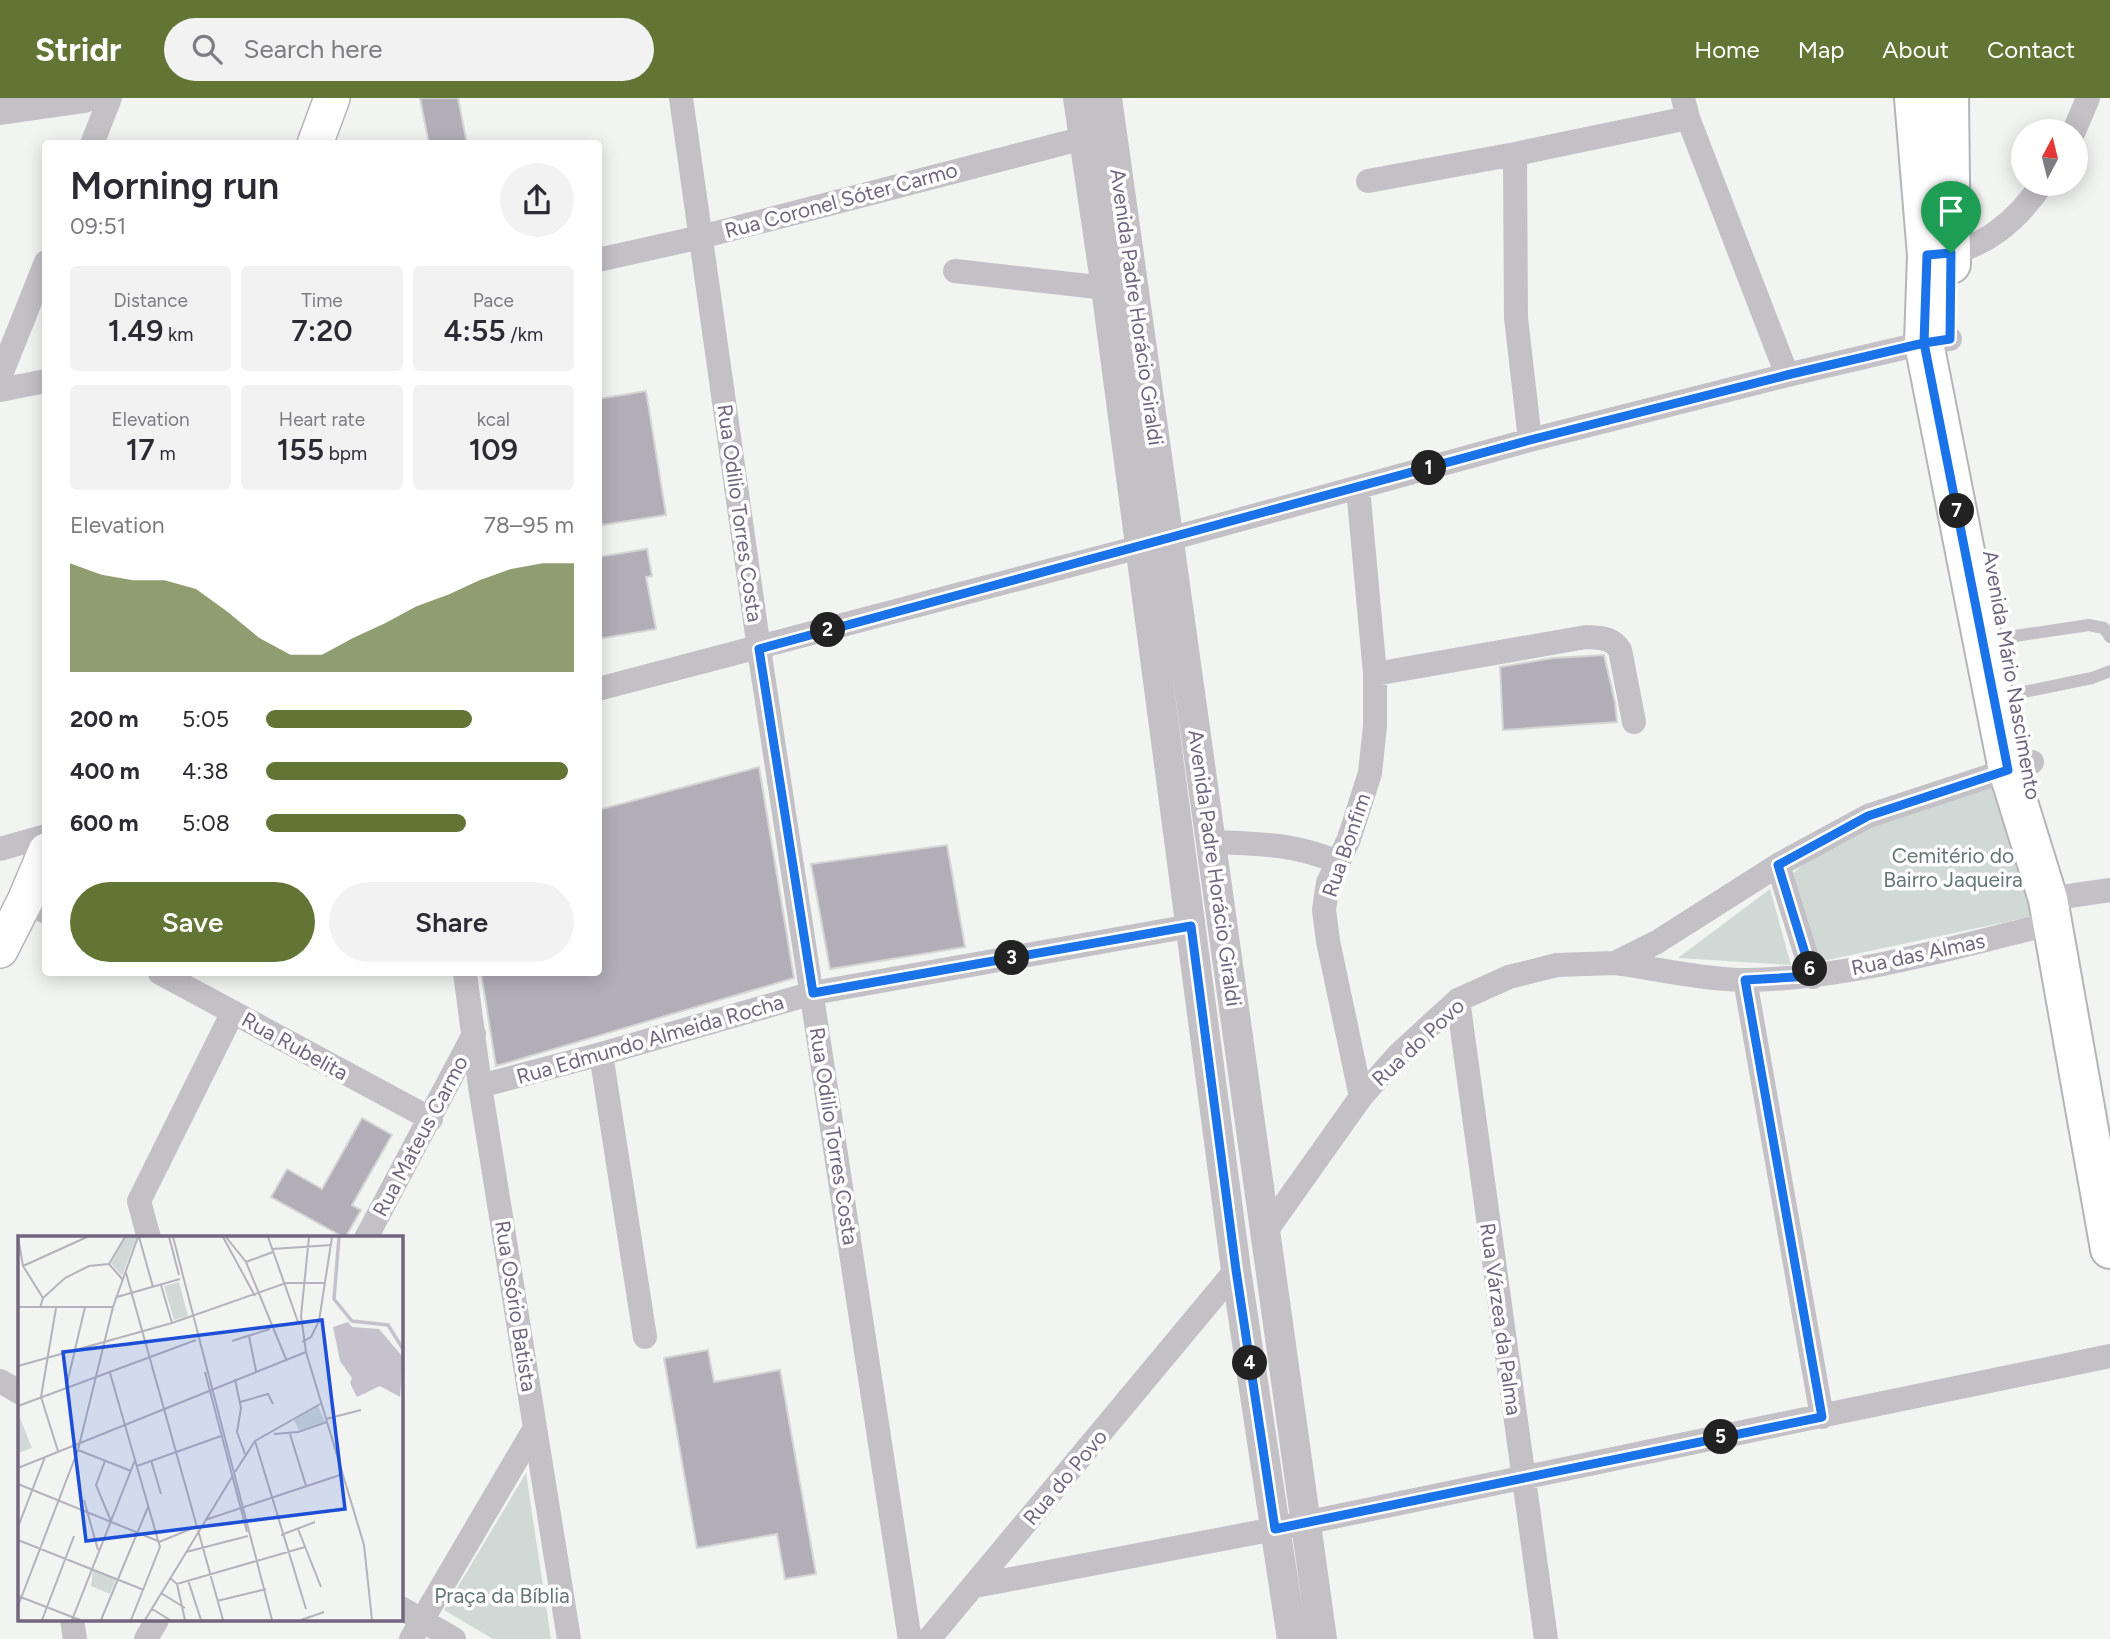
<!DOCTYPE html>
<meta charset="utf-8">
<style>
:root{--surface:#fff;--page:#f2f2f3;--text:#2b2b33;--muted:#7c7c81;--accent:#627534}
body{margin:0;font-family:Figtree,sans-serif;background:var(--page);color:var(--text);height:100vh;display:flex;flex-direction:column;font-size:26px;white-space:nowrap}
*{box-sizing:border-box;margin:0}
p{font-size:23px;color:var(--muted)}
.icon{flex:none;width:38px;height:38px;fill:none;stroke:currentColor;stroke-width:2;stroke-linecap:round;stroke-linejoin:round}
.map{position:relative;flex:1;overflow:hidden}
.drawer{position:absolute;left:42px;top:42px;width:560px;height:836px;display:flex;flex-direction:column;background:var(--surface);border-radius:7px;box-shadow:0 4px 18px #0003}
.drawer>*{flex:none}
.needle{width:46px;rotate:7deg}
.buttons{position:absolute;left:2011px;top:21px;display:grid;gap:14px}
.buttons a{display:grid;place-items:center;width:77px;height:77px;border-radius:50%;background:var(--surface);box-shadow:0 4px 18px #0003;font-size:35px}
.pin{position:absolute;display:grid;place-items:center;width:60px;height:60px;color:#fff;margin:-72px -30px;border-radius:50% 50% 50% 0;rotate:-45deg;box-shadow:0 0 7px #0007}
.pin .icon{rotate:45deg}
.km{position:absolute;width:35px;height:35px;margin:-18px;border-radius:50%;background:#222;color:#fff;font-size:19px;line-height:35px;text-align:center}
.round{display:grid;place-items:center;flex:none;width:74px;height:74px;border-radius:37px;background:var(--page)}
.overview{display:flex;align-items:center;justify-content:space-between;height:119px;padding:0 28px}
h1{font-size:38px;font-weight:600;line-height:52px}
.metrics{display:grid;grid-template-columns:repeat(3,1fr);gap:10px;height:119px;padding:7px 28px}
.metrics div{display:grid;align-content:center;border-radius:7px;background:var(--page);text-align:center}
.metrics b{font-size:30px;font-weight:600}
.metrics small{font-size:19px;font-weight:400}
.metrics p{font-size:19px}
.chart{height:196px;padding:14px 28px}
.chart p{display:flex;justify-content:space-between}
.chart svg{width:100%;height:126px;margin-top:7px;fill:var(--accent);opacity:.7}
.primary-button{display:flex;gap:14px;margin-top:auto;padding:14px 28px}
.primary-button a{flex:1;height:80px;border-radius:42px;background:var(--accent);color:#fff;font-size:28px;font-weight:600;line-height:80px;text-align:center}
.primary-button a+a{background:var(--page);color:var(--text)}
ul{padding:0 28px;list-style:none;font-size:23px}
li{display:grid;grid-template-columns:112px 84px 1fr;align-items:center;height:52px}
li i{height:18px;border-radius:9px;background:var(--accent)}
header{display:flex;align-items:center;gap:42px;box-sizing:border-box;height:98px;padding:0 35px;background:var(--accent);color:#fff}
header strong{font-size:33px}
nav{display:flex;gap:38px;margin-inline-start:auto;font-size:24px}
.search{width:490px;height:63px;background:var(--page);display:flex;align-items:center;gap:18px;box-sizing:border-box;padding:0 24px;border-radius:38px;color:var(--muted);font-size:26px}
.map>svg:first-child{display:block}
.green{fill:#d0d9d6}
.building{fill:#b2aeb8;stroke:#d4d5d4;stroke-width:2}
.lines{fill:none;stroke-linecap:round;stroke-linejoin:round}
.secondary-casing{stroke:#b8b4bc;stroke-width:38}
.primary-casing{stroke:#b6b3b9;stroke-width:42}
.service{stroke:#c3c0c6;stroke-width:12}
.minor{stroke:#c3c0c6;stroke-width:24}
.tertiary{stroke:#c3c0c6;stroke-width:30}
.secondary{stroke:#fff;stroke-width:35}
.primary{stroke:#fff;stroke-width:38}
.route-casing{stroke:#fff;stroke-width:14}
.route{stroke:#1a73e8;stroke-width:9}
.labels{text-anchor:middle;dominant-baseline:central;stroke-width:7;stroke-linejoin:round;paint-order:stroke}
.street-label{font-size:21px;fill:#72667f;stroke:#fff}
.park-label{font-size:21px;fill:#647774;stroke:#fff}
.inset-river{fill:none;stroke:#c5c2cd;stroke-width:3.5}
.inset-road{fill:none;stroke:#b6b2bc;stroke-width:2}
.view{fill:#1d4ed8;fill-opacity:0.15;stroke:#1d4ed8;stroke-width:3.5}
.inset-edge{fill:none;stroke:#72667f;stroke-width:3.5}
</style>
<header>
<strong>Stridr</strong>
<div class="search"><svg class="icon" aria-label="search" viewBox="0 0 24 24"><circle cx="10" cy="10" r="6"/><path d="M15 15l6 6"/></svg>Search here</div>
<nav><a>Home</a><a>Map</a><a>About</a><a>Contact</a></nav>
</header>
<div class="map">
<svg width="2110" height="1541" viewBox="0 0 2110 1541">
<rect width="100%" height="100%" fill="#f1f4f1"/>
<path class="green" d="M1997,686l37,132 -216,46 -25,-89 43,-35z
M1770,791l21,76 -113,-7z
M526,1375l25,166h-58l-49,-29z"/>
<path class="building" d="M420,0h38l9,46h-38z
M646,293l20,124 -64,10 -4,-24v-102z
M647,451l5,27 -6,1 10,52 -58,10v-82z
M1604,557l11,47 2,20 -114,8 -3,-63 53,-9z
M759,669l35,211 -298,88 -15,-93h117v-163z
M947,747l18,102 -135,22 -19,-105z
M362,1020l30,17 -40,70 9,5 -16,28 -74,-41 16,-28 35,20z
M708,1252l6,32 66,-12 36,204 -31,5 -8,-45 -80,14 -33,-190z"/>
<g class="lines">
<defs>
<path id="secondary" d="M315,46l17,-46
M0,852l25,-49 21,-50"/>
<path id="primary" d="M1914,0l13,157 -3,88 84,427 40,129 62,350
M1949,0l2,166"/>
</defs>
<use href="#secondary" class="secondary-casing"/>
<use href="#primary" class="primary-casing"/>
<path class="service" d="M2008,539l81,-12 15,3 6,9
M2019,595l73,-15 18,-7"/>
<path class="minor" d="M681,0l78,551 150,985
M1683,0l5,20 99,257
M2074,33l14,-33
M92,46l18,-46
M1515,56l1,164 14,122
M1368,83l147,-27 173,-36
M1939,156c44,-3 79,-35 103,-70
M598,162l103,-23 383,-99
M955,173l151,17
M0,279l46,-115
M0,292l46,-9
M1358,390l17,186v52l-5,47 -21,66 -21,44 -4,27 4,31 33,156
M1375,576l211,-37c14,1 26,0 34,13l14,72
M598,591l542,-142 390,-107 257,-65 137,-32 26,-4
M1210,744c50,2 81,1 128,20
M0,751l46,-13
M1778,767l35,112
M2048,801l62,-9
M25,803l21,11
M1615,865c41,6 93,17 133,17 103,-2 205,-32 305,-57
M160,875l271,146
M465,875l15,113 89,553
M1745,882l77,437
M1458,902l88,639
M601,956l44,283
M480,988l121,-32 212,-61 378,-67
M1266,1133l95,-134 38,-43 59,-54 51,-23 48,-12 58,-2 42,-21 121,-77 90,-49 164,-54
M149,1140l-10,-37 94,-189
M366,1140l108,-204
M0,1283l19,11
M975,1488l300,-57 835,-173
M401,1510l53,31
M72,1522l3,19
M146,1541l11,-19
M411,1541l124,-211
M929,1541l307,-369"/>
<path class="tertiary" d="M1078,0l28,190 130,982 56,369
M1107,0l215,1541
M0,12l84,-12"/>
<use href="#secondary" class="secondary"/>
<use href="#primary" class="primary"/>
</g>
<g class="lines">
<defs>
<path id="route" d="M1951,155l-1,86 -26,4 -137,32 -257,65 -771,209 54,344 378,-67 45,344 39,259 547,-112 -77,-437 67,-4 -34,-111 90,-49 140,-46 -84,-427 3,-88 24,-2"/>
</defs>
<use href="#route" class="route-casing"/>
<use href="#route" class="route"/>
</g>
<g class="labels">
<g class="street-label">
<text transform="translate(841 102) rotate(-15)">Rua Coronel Sóter Carmo</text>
<text transform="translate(1137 209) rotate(82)">Avenida Padre Horácio Giraldi</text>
<text transform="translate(740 415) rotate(82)">Rua Odilio Torres Costa</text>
<text transform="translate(2012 577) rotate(80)">Avenida Mário Nascimento</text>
<text transform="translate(1346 747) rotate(-71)">Rua Bonfim</text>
<text transform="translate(1215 770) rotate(82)">Avenida Padre Horácio Giraldi</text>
<text transform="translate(1918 856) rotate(-12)">Rua das Almas</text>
<text transform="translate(650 941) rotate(-16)">Rua Edmundo Almeida Rocha</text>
<text transform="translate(1418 944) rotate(-43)">Rua do Povo</text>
<text transform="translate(295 948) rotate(29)">Rua Rubelita</text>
<text transform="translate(420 1038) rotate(-62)">Rua Mateus Carmo</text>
<text transform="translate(834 1038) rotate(81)">Rua Odilio Torres Costa</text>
<text transform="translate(516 1208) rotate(81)">Rua Osório Batista</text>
<text transform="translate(1501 1221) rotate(82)">Rua Várzea da Palma</text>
<text transform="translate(1065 1379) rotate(-50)">Rua do Povo</text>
</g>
<g class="park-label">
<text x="1953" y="757">Cemitério do<tspan x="1953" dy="24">Bairro Jaqueira</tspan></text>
<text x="502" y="1497">Praça da Bíblia</text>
</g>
</g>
<g transform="translate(18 1138)">
<rect width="385" height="385" fill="#f1f4f1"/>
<path d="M108,1h11l-15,39 -11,-13zM161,46l9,34 -14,4 -10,-34zM300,170l7,16 -26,8 -5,-10zM0,177l14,35 -14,5zM75,333l23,10 -6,15 -19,-8z" fill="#d0d9d6"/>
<path d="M330,86l4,5 27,2 24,28 -3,40 -20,-11 -23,11 -7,-14 2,-5 -12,-17 -7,-34z" fill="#c5c2cd"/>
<path class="inset-river" d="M321,1l-5,62 18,22 36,4 15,24"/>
<path class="inset-road" d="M0,1l5,29 20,32M121,1l14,50M151,1l10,38M155,1l99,383M205,1l32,59M208,1l20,25 40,97M250,1l30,85M291,1l-8,79 5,36 58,193 8,75M254,13l60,-4M228,26l27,-10M91,28l16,-27M91,28l14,16M5,30l64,-29M108,37l71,254M143,49l11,38M99,61l63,-18M0,71h95M22,72l3,-10 22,-20 24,-12 20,-2M38,72l-15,89 17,54M231,100l7,35M214,105l38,-12M284,106l9,-5 8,-16 13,-84M0,130l154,-43 114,-40h39M187,136l42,160M92,137l50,174 -29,73M217,143l6,29 -4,24 8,22M48,152l19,-81M222,166l28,-8 5,10M0,170l178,-66M308,183l35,-9M256,198l24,-2 29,-10M272,198l16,52M237,205l51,168M60,214l53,21M133,224l10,34M87,225l-9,24 15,36M119,230l84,-30M0,232l288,-116M217,236l20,-31 67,-38M0,248l140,57M66,264l14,50M187,284l138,-46M0,291l27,-70M280,293l23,58M180,294l25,90M263,299l34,-13M0,304l126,50M141,306l39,-16M168,316l62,-16M152,342l7,6 128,-37M170,344l13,40M159,348l8,36M143,357l24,15M0,360l62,24M199,365l49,-12M0,370l60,-156 35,-143 25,-70M134,373l18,11M24,384l32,-84M54,384l63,-160M83,384l47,-113M127,384l87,-143M283,384l23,-8"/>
<path class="view" d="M304,84l23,189 -259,32 -23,-189z"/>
<rect width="385" height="385" class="inset-edge"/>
</g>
</svg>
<div class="buttons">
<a><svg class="needle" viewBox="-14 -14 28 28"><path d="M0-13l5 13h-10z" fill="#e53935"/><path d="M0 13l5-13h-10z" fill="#7c7c81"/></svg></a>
</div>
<div class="pin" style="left:1951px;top:155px;background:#1e9e55"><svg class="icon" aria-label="arrive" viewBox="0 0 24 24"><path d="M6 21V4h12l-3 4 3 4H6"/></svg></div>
<b class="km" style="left:1429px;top:370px">1</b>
<b class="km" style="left:828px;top:532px">2</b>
<b class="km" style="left:1012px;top:860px">3</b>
<b class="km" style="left:1250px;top:1265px">4</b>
<b class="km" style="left:1721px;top:1339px">5</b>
<b class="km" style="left:1810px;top:871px">6</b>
<b class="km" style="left:1957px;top:413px">7</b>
<section class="drawer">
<div class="overview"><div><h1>Morning run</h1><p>09:51</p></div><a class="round"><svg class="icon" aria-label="share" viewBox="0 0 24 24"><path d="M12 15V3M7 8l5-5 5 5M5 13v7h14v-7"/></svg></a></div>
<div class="metrics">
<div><p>Distance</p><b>1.49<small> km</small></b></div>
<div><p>Time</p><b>7:20</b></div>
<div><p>Pace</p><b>4:55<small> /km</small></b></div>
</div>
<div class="metrics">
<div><p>Elevation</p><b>17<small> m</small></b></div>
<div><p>Heart rate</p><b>155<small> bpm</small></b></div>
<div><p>kcal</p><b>109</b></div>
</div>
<div class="chart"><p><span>Elevation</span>78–95 m</p>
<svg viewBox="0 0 160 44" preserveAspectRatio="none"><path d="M0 44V6L10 10L20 12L30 12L40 15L50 23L60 32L70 38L80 38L90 32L100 27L110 21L120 17L130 12L140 8L150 6L160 6V44z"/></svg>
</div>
<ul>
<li><b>200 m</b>5:05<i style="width:67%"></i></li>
<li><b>400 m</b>4:38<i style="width:98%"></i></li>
<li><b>600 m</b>5:08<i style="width:65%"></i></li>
</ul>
<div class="primary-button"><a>Save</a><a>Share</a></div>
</section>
</div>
